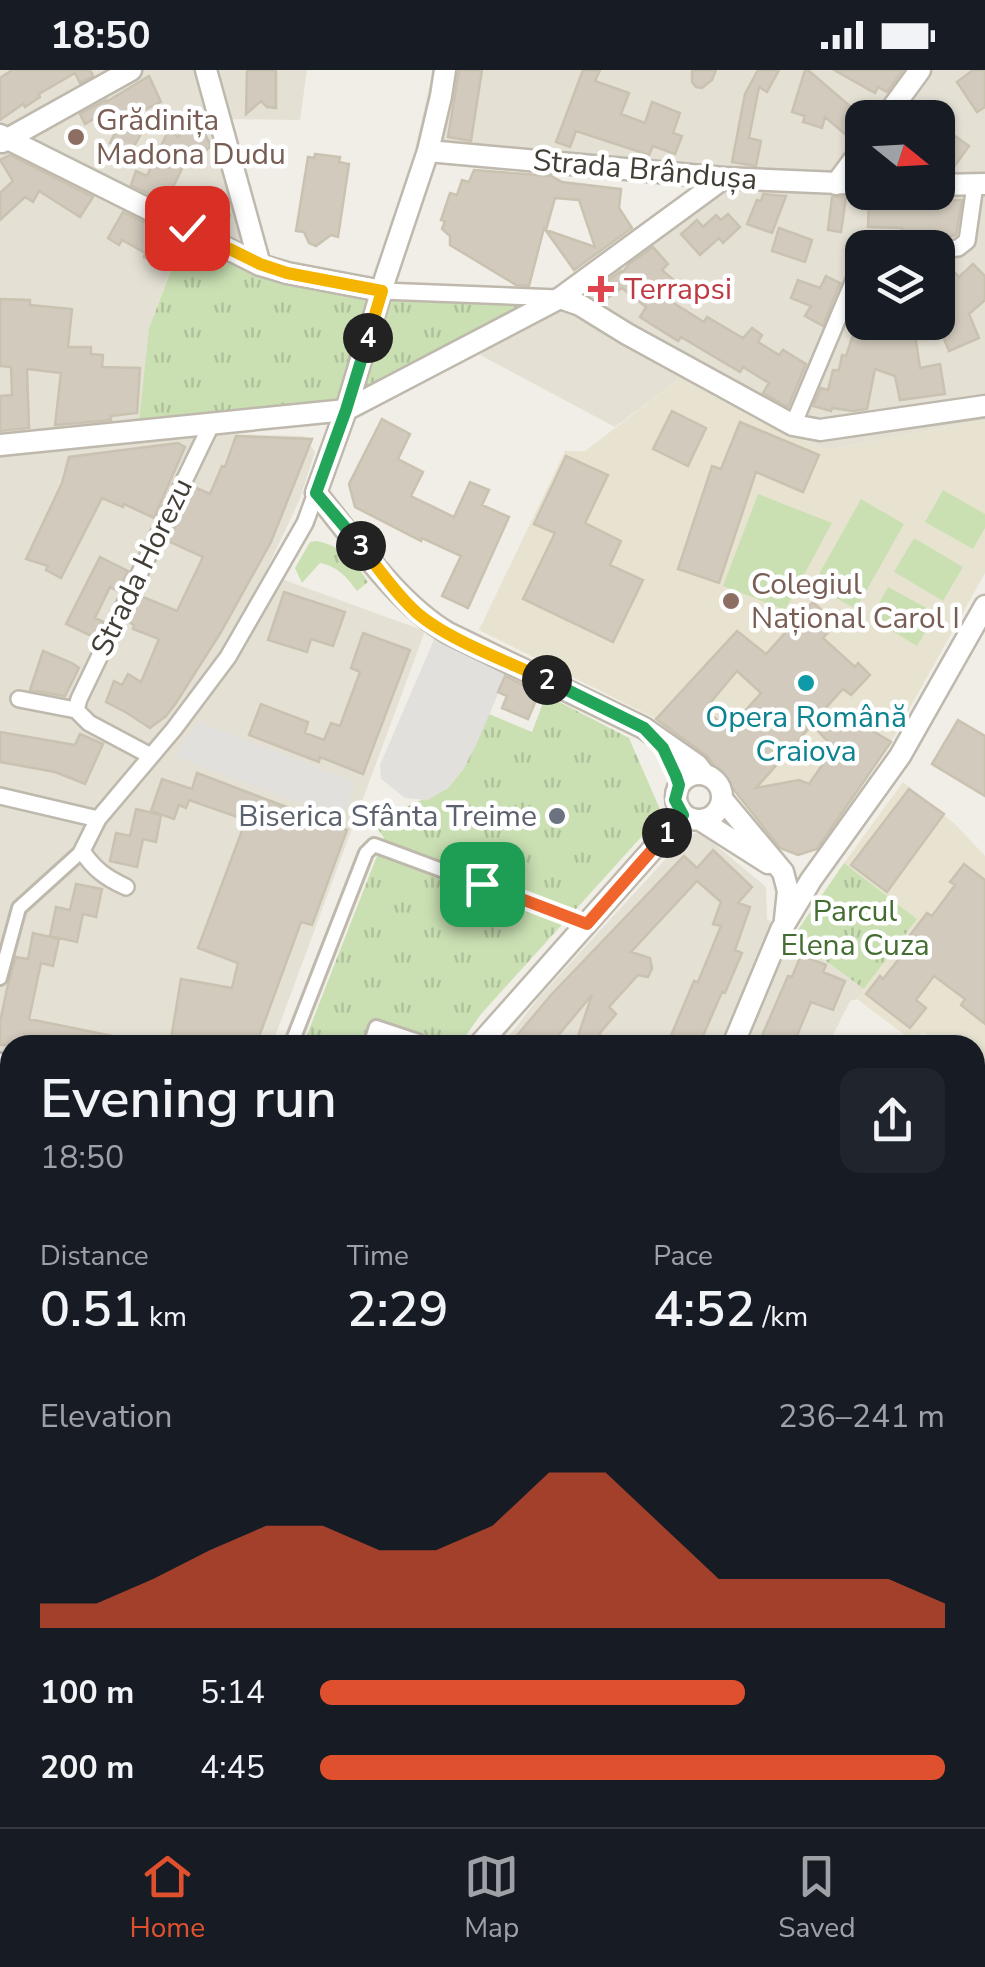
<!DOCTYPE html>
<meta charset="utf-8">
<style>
:root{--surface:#171b24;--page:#20242c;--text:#f1f3f6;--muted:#9ea1a6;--line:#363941;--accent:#df512e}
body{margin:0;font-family:"Nunito Sans",sans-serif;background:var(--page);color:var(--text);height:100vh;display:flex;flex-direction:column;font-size:38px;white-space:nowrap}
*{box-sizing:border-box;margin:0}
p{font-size:32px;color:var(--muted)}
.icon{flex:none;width:55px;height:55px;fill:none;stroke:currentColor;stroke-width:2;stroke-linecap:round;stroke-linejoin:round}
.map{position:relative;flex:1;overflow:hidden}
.sheet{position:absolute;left:0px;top:965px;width:985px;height:792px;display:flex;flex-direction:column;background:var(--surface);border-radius:30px 30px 0 0;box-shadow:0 2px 8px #0004}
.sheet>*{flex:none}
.needle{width:65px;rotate:108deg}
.tools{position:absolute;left:845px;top:30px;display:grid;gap:20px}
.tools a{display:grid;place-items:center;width:110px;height:110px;border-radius:20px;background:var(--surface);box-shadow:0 2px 8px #0004;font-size:50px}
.pin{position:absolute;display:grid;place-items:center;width:85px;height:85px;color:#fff;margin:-42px;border-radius:20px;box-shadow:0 5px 15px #0006}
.km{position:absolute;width:50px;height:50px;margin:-25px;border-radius:50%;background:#222;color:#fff;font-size:28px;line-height:50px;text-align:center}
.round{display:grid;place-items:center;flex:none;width:105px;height:105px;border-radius:20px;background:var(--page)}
.overview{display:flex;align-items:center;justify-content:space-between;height:170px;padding:0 40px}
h1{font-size:55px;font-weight:600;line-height:75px}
.metrics{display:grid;grid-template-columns:repeat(3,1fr);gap:15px;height:170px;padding:10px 40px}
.metrics div{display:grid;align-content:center}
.metrics b{font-size:50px;font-weight:600}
.metrics small{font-size:28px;font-weight:400}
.metrics p{font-size:28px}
.chart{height:280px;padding:20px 40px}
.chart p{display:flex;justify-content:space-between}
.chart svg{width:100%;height:180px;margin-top:10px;fill:var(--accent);opacity:.7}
ul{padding:0 40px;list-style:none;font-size:32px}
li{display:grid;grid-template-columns:160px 120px 1fr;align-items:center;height:75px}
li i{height:25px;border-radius:12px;background:var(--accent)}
.status{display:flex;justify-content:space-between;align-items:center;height:70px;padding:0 50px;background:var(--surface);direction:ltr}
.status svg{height:28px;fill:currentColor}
.dock{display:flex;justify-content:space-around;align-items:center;height:140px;border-top:2px solid var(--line);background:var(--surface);font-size:28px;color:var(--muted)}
.dock a{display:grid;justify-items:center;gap:5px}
.dock .selected{color:var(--accent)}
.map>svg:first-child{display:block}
.residential{fill:#e4e0d4;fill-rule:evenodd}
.education{fill:#e8e3d1}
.grass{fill:url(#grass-tufts)}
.pitch{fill:#cae0b3}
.parking{fill:#e2e0dd}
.building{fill:#d1cabd;stroke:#cac2b1;stroke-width:2.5;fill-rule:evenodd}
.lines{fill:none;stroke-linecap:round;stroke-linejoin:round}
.pedestrian-casing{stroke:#beb8ad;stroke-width:18}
.minor-casing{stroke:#beb8ad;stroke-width:20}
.tertiary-casing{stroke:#beb8ad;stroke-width:25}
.secondary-casing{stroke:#cbc19a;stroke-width:28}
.pedestrian{stroke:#fff;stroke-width:12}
.minor{stroke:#fff;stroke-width:15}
.tertiary{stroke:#fff;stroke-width:20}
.secondary{stroke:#f7eec9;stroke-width:22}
.tram{stroke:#949494;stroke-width:2.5}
.split-1-casing{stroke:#fff;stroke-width:20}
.split-2-casing{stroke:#fff;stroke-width:20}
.split-3-casing{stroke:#fff;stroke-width:20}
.split-4-casing{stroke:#fff;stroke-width:20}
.split-5-casing{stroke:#fff;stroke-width:20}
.split-1{stroke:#f0652b;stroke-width:12}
.split-2{stroke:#22a559;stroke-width:12}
.split-3{stroke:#f5b400;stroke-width:12}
.split-4{stroke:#22a559;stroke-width:12}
.split-5{stroke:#f5b400;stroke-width:12}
.education-dot{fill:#8d6e63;stroke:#fff;stroke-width:4}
.health-dot{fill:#e0444e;stroke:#fff;stroke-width:4}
.culture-dot{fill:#0f9aa8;stroke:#fff;stroke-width:4}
.worship-dot{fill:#6b7280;stroke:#fff;stroke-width:4}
.labels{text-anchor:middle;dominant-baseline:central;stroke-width:9;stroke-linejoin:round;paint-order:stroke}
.education-label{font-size:30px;fill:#785e54;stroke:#fff;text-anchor:start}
.street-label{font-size:30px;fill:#423e36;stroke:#fff}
.health-label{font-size:30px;fill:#be3a42;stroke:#fff;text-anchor:start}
.culture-label{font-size:30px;fill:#0d838f;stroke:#fff}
.worship-label{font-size:30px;fill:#5b616d;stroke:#fff;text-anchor:end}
.park-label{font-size:30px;fill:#446d31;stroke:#fff}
</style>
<div class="status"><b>18:50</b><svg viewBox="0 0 49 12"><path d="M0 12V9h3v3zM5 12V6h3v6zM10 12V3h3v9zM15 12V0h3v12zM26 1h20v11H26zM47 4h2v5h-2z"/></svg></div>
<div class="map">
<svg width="985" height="1757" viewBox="0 0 985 1757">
<defs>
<pattern id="grass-tufts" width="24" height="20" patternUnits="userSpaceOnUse" patternTransform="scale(2.5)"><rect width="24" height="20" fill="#cae0b3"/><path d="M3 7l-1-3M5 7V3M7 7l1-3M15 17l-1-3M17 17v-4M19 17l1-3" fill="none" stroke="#afc19b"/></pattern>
</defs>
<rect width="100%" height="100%" fill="#f0eee6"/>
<path class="residential" d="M0,0h307l-7,50 -71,-1 40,138 -82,-32 -38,103 -10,104 165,4 11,16 -16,49 -34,72 160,58 -153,414h-262v773h263l-3,9h-270z
M433,0h552v350l-159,30 -89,-40 -55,-33 -67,50 -135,-72 221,-171 -286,-35zM862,48h76v74h-76zM862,178h76v74h-76z
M696,763l9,3 61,51 1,32 97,70 -7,10 -7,2 -22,44h-326l38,-49 146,-159z
M975,1205l10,3v178l-10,23z
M975,1706l10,6v45h-73l8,-9h55z"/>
<path class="education" d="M682,307l55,33 89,40 159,-30v153l-94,169 -64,100 -15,9 -14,4 -14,-5 -8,-7 -53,-68 -67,-56 -177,-89 86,-179h20z
M903,712l52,42 30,32v213l-10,-6v-18h-31l-22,-13 -8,10 -57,-43 60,-80 -73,-56z"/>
<path class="grass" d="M187,158l100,46 258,25 -177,100 -230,33 11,-104z
M316,471c27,5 38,19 52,41l-11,9c-10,-14 -20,-25 -37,-28l-18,20 -7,-15 15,-26z
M546,625l83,43 33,76 -180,199 -23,32h-156l81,-207 -11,-16 75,-34 16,-20 25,-54 43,18z
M844,793l73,56 -53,70 -71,-52z
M0,1215l10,3v72l-10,-1z
M475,1748h326l-8,9h-282z"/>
<path class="pitch" d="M943,420l42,24v14l-12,21 -48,-27z
M758,424l74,29 -47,87 -62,-24z
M861,429l43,25 -48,85 -43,-24z
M914,468l49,29 -20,34 -49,-29z
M888,517l48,26 -19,33 -46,-28z"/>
<path class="parking" d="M439,558l72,36 -35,81 -12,23 -16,20 -20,12 -23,-2 -24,-19 -1,-14z
M199,652l157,60 -14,36 -168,-62z"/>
<path class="building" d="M12,0h78l3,6 -13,7 -5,-10 -36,21 1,3 -15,10 -2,-3 -23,16v-42z
M247,0h29v38l-9,-1 -6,-6 -15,13z
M459,0h23l-11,71 -23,-4z
M583,0h17l-5,11 34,12 -8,21 24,9 7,-21 28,11 -7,20 9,3 -7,18 -22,-8 -4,9 -73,-24 -6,16 -14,-5z
M692,0h24l-4,10 -10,8 -6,-1 -4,-5z
M758,0h21l-12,22 -8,-5 -10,51 12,3 -5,25 -24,-4 13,-68z
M805,0h3l50,43 -3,25 -3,2 -27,-23 -3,11 -19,-6 2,-6 -13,-4z
M834,0h69l-16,22 -9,-5 -3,6z
M973,0h12v37l-8,5 -20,-30z
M149,6l12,26 -23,11 11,7 -20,35 -19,-12 6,-12 -10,-19 -21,12 -5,-10 26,-14v2z
M200,44l5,9 -1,9 7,14 -19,17 -6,-3 -20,42 -35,-17 5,-14 11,5 21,-45 10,6z
M938,54l31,22 -18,25h-5l-8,-6z
M315,84l25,3 -1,5 10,2 -11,73 -7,-2 -15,11 -7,-3 -5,-11 -8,-1 12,-74 6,1z
M10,85l83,42 -13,20 -41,-26 -6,11 -8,-5 -25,23v-27l13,-12 -13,-21z
M474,100l77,6 11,6 59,7 -2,19 13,20 -58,42 -30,-42 -15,58 -13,-1 -66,-40v-9l-8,-7 3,-8 -4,-1 9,-27 7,2 5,-15 7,2zM555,128l24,2 16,47 -49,-17z
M872,123h20v8l70,-1 -6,35 -28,7v-6h-26v-8l-34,-1 1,-31z
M763,124l23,2 -14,37 -25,-9 10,-24 4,1z
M832,127h14l-5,35 -13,-2z
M214,137l16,8 -7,16 -16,-8z
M123,142l45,22 -17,27 -7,-4 1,-4 -23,-13 -3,5 -11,-7z
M728,144l12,13 -17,16 -4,-5 -19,17 -19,-21 16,-14 6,7 13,-12 5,5z
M779,158l33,12 -7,22 -33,-11z
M653,177l15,17 -6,6 21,18 -11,14 32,20 3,-5 36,21 9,-10 10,7 -4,7 21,13 4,-5 23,14 -18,43 -25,-14 6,-10 -26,-16 -3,5 -59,-35 -3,4 -38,-24 6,-10 -24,-19 -19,13 -7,-12 25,-18 2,1 6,-8z
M973,194l12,12v24l-16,14 10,24 -30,13 -12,-29 1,-2 9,-4 -9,-13v-24l11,-12 10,10z
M826,206l14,7 -17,43 -18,-10 6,-10 -20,-8 7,-18 22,8z
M0,229l30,1v5l42,4 -4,38h23v7l12,1 -1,12 38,1 -3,45 -26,3v4l-56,5 6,-52 -34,-4 2,59 -29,3v-35l12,-1 -1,-28 -11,-1z
M857,253l35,14 23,-3 5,34 20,-4 5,30 -45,6 -5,-24 -20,-7 -8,40 -14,2 -21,-3 -1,3 -18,-5 8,-18 7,2 5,-20h6l3,-15 4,1z
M672,341l34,17 -18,38 -35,-17z
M382,349l28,15 -12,25 25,13 -12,24 43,21 16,-35 19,8 -7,15 27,12 -41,91 -26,-12 19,-40 -39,-18 -1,3 -66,-34 -6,-23z
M740,352l79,33 -16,37 -47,-20 -37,111 -41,-14 34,-103 9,3z
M236,366l76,3 -41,103 -50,90 -45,71 -10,13 -16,12 -23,-15 -21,-11 8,-21 8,4 6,-11 13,8 18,-43 -26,-10 1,-4 -5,-3 12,-26 36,15 26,-54 -35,-16 26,-54 16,7 12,-28 3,1z
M178,373l7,4 -31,71 -30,-14 -1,3 -21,-9 -41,80 -15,-8 2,-4 -22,-7 36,-76 7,-26z
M566,386l42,19 -23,48 36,18 -11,24 33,15 -30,62 -90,-43 32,-66 -21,-9z
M100,487l28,14 -10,20 -8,-4 -15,31 9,4 -8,16 -30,-14z
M284,522l61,20 -12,34 -22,-7 -4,13 -39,-12z
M813,532l23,22 -13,14 32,29 3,-4 12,12 -19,20 -8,-6 -30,33 50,3 28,17 -74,107 -19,6 -18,-7 -73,-92 -51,-37 81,-88 29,23zM737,601l24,22 -33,37 -23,-21zM812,655l22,23 -25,36 -10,-4 -43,8z
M363,563l47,17 -47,124 -43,-17 -1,5 -70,-27 12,-31 47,18 -3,11 19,7 7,-17 9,3 20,-54 -9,-4z
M43,581l29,12 7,5 -14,28 -35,-6z
M505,606l34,17 -11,26 -26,-11 5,-12 -9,-4z
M958,650l27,16v60l-53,-32z
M0,662l75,13 5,-11 23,10 -18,40 -30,-12 -55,-10z
M197,703l150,57 -35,95 -11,-3 -45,123h-86l11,-66 51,9 6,-25 -40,-15 48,-128 -57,-20 -3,8 -7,-3 -5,14 -23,-8 11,-32 30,10z
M909,719l35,25 -57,78 -36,-27z
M136,739l25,6 -5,27 -13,-3 -6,28 -27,-6 6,-28 14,3z
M713,780l39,37 -14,16 12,4 -15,43 7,3 -17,40 -3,-1 -23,53h-32l27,-64 4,1 23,-56 -8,-2 8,-22 -24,-21 -66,71 19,6 2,10 -4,9 -10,-2 -29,32 7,7 -17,20 12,11h-36l17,-50 -42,50h-41l42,-50 133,-139 13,12z
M964,794l21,16v144l-24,-19 4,-6 -31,-23 -18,24 10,8 -16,20 -44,-34 14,-18 3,3 22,-28 -4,-4 26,-34 5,3 23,-31 -5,-3z
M76,814l26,5 -6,28 -13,-3 -6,28 -27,-6 6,-29 14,3z
M33,863l26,6 -6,27 -12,-3 -12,56 98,20 -1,6h-126v-23l8,-38 8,-27 12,2z
M801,885l25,10 -3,7 22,9 -12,29 -22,-8 -18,43h-35l30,-69 4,1z"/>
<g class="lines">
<defs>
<path id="pedestrian" d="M0,908l19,-70 63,-57
M291,975l75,-192 8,-8 213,79
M370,975l6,-18 42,14 -1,4
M0,990l10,2
M0,1399l10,-32
M0,1433l10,2
M16,1757l2,-9"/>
<path id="minor" d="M938,180l20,-2 9,-7 8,-56
M382,221l176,7
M793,355l69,-164
M19,629l57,11 13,13 62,33
M76,640l3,-11 132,-274
M0,726l98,23
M126,817c-20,-9 -32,-18 -44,-36l16,-32 76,-90 54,-72 77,-134 11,-30
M975,1283l10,-22"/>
<path id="tertiary" d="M206,0l54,195
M445,0l-4,26 -13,55 -43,128 -39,131 -30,83c38,46 81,110 132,140l196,95 53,37 7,9
M885,48l35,-48
M0,65l260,130 27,8 95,18
M2,72l129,-72
M428,81l296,27 138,6
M836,114l26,-35
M938,115l47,-1
M560,228l20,7 47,29 166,91 27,5 165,-24
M0,375l346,-35 214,-112 164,-120
M676 727a23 23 0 1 1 46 0a23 23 0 1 1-46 0Z
M722,729l61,73 5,19 -3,28
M702,751l66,42
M479,975l204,-230
M733,975l48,-115 30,-50 89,-124 85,-150"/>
<path id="secondary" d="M975,1189l10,2
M975,1560l10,-18
M975,1591l10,-17
M975,1623l10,-14
M975,1647l10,-13
M297,1757l2,-9
M812,1757l9,-9
M838,1757l8,-9
M867,1757l8,-9"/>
</defs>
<use href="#pedestrian" class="pedestrian-casing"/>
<use href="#minor" class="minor-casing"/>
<use href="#tertiary" class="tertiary-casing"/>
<use href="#secondary" class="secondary-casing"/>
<use href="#pedestrian" class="pedestrian"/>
<use href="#minor" class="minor"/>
<use href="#tertiary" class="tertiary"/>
<use href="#secondary" class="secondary"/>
<path class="tram" d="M975,1601l10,-17
M847,1757l8,-9"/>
</g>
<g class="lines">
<defs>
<path id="split-1" d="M482,814l105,40 80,-91"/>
<path id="split-2" d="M547,610l97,48 19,20 13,28 3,9 -4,15 8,15 -16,18"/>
<path id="split-3" d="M361,476c17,22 34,47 55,66 30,27 93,50 131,68"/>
<path id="split-4" d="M361,476l-45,-53 30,-83 22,-72"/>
<path id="split-5" d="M187,158l73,36 27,9 95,18 -14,47"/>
</defs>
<use href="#split-1" class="split-1-casing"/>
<use href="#split-2" class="split-2-casing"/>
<use href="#split-3" class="split-3-casing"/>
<use href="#split-4" class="split-4-casing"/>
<use href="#split-5" class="split-5-casing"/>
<use href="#split-1" class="split-1"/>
<use href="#split-2" class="split-2"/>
<use href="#split-3" class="split-3"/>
<use href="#split-4" class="split-4"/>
<use href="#split-5" class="split-5"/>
</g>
<g class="education-dot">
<circle cx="76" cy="67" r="10"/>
<circle cx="731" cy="531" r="10"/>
</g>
<path class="health-dot" d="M596 204h10v10h10v10h-10v10h-10v-10h-10v-10h10z"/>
<circle class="culture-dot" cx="806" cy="613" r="10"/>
<circle class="worship-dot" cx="557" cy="746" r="10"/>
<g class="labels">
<g class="education-label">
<text x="96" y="50">Grădinița<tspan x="96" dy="34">Madona Dudu</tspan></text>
<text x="751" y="514">Colegiul<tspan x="751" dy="34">Național Carol I</tspan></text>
</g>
<g class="street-label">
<text transform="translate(645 100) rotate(5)">Strada Brândușa</text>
<text transform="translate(142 497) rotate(-64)">Strada Horezu</text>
</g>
<g class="health-label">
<text x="624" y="219">Terrapsi</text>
</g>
<g class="culture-label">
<text x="806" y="647">Opera Română<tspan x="806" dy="34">Craiova</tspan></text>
</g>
<g class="worship-label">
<text x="537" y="746">Biserica Sfânta Treime</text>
</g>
<g class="park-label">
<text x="855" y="841">Parcul<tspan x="855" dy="34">Elena Cuza</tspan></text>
</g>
</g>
</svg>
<div class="tools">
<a><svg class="needle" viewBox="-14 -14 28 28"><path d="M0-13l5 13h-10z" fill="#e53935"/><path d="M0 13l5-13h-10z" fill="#9ea1a6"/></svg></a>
<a><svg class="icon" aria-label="layers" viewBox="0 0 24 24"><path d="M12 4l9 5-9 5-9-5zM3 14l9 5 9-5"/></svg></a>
</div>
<div class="pin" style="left:482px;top:814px;background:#1e9e55"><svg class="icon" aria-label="arrive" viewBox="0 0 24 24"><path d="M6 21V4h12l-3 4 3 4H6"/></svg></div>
<div class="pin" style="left:187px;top:158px;background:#d93025"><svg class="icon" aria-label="check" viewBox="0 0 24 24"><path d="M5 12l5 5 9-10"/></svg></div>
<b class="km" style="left:667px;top:763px">1</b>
<b class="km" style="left:547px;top:610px">2</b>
<b class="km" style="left:361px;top:476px">3</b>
<b class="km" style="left:368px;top:268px">4</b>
<section class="sheet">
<div class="overview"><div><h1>Evening run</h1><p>18:50</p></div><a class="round"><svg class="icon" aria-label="share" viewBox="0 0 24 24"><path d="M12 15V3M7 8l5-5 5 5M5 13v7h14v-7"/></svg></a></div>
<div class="metrics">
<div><p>Distance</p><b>0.51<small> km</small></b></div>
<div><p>Time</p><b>2:29</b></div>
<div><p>Pace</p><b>4:52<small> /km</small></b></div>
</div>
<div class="chart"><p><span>Elevation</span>236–241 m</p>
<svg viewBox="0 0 160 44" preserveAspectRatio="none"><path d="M0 44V38L10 38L20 32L30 25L40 19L50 19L60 25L70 25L80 19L90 6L100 6L110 19L120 32L130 32L140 32L150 32L160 38V44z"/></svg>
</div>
<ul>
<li><b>100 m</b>5:14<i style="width:68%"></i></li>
<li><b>200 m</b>4:45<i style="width:100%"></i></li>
</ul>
</section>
</div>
<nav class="dock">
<a class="selected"><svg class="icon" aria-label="home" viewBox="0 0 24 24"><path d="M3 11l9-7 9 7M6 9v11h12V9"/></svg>Home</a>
<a><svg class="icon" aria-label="map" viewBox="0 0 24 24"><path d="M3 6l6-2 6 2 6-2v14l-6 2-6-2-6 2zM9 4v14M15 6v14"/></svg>Map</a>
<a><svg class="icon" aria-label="saved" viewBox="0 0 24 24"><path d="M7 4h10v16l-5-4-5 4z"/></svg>Saved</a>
</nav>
